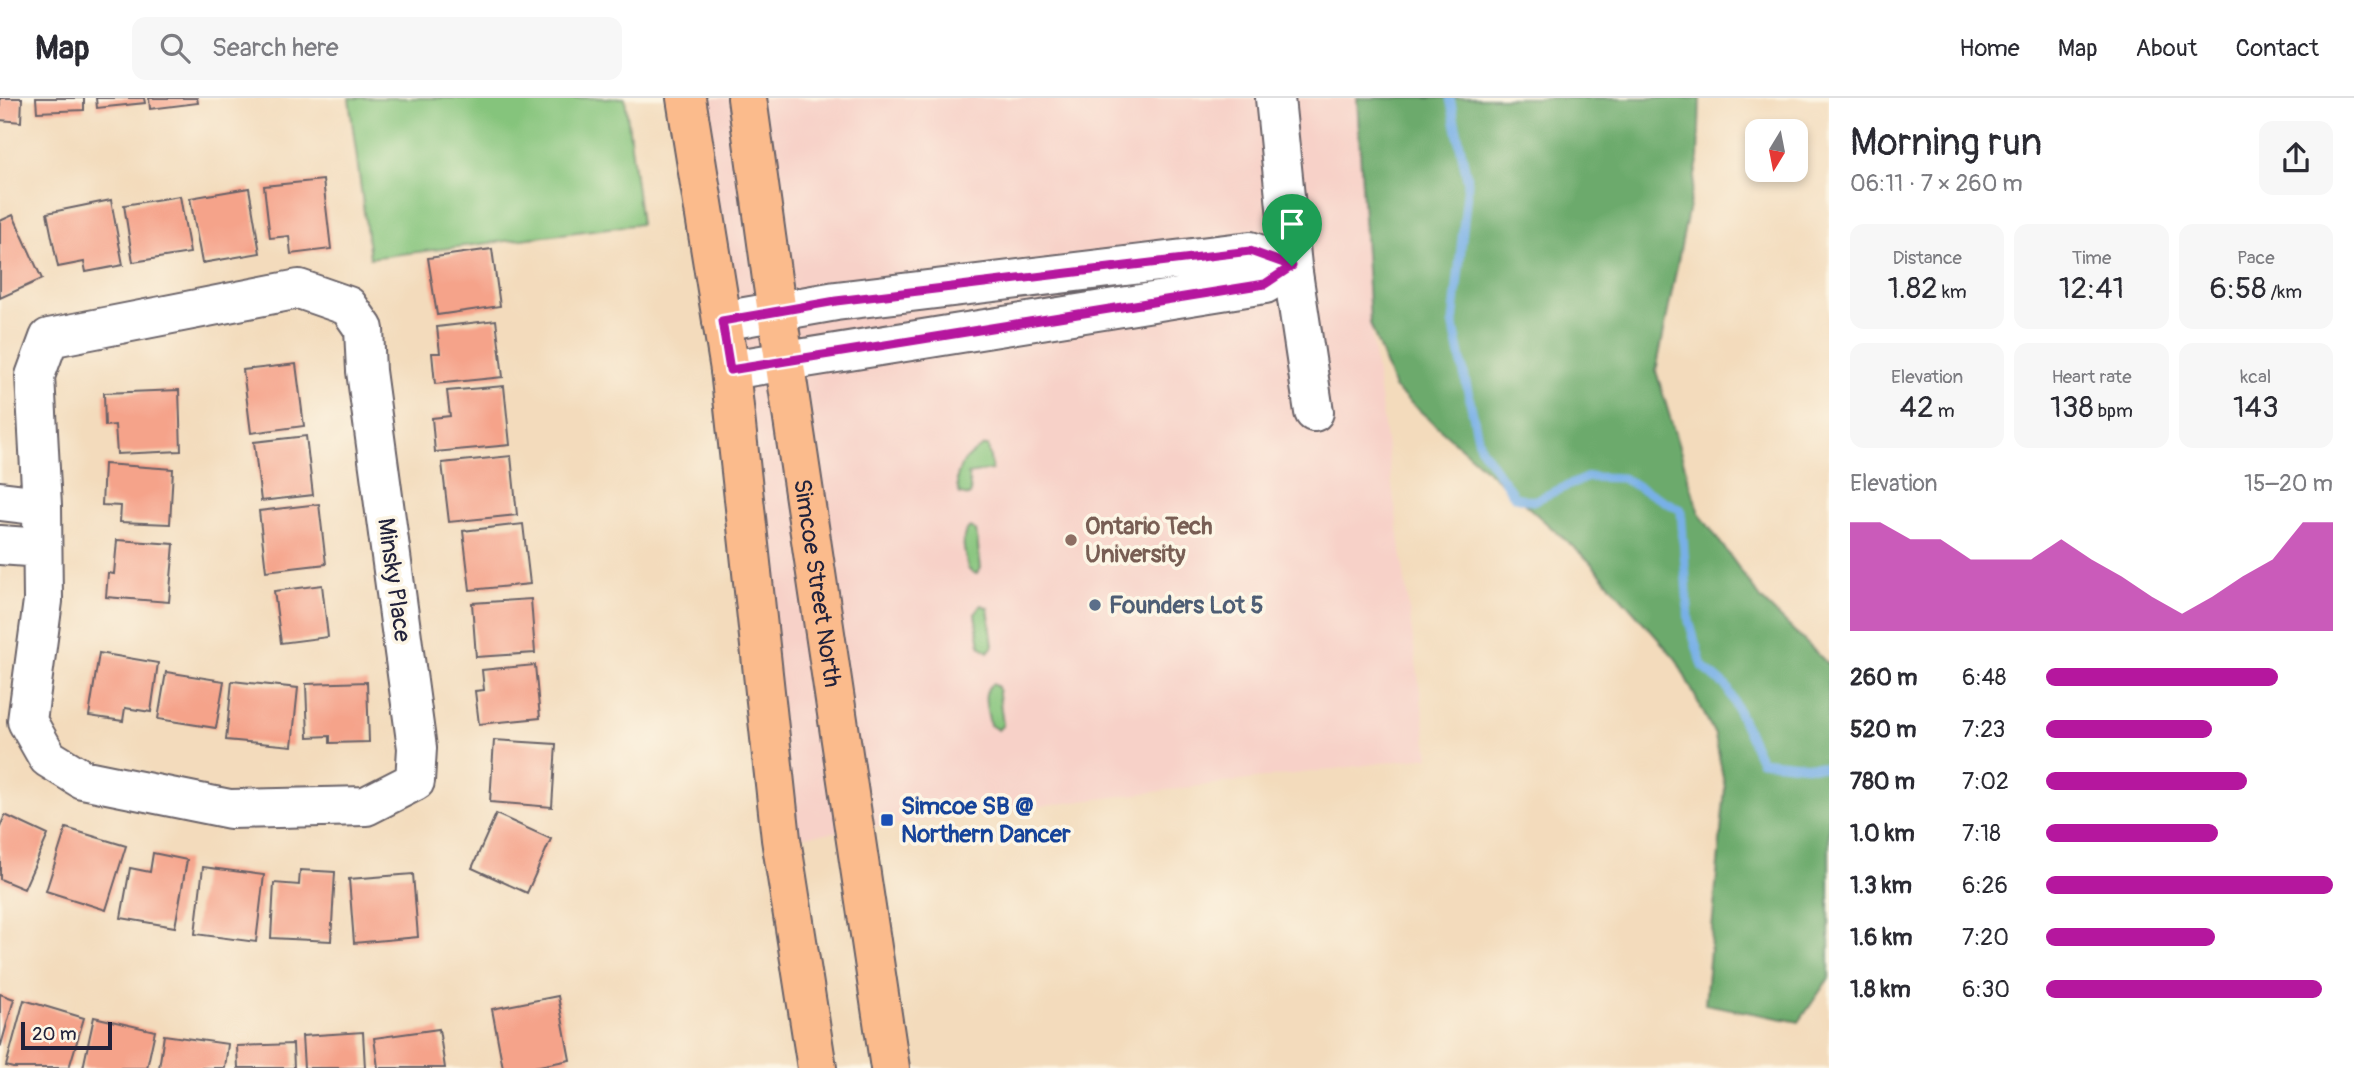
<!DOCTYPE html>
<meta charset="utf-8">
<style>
:root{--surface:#fff;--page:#f7f7f7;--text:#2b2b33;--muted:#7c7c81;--line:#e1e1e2;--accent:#b5179e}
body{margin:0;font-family:Pangolin,sans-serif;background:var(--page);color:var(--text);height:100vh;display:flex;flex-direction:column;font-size:26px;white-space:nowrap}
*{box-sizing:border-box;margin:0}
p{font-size:23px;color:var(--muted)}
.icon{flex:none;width:38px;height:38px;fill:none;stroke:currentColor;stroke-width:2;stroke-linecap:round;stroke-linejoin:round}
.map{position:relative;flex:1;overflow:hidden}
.details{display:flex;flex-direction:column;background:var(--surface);width:525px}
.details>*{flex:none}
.needle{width:46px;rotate:190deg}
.buttons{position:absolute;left:1745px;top:21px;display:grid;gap:14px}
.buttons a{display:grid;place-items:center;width:63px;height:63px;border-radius:14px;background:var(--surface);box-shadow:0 4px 10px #0003;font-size:35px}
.scale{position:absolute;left:21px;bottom:18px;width:91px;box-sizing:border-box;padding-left:7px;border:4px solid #22223b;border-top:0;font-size:19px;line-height:24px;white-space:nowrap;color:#22223b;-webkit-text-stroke:5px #fcf5e5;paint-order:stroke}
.pin{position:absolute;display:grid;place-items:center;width:60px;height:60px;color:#fff;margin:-72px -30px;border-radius:50% 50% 50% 0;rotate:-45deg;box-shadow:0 0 7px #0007}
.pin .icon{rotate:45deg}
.round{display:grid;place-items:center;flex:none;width:74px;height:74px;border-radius:14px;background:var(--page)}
.summary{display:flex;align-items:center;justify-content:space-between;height:119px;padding:0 21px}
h1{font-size:38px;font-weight:600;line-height:52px}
.figures{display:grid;grid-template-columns:repeat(3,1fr);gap:10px;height:119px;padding:7px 21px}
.figures div{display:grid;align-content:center;border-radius:14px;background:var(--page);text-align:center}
.figures b{font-size:30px;font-weight:600}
.figures small{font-size:19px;font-weight:400}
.figures p{font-size:19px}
.chart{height:196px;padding:14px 21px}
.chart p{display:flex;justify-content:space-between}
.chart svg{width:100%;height:126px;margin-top:7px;fill:var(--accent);opacity:.7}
ul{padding:0 21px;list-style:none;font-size:23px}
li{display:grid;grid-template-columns:112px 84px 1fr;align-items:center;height:52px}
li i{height:18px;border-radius:9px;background:var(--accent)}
header{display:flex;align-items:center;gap:42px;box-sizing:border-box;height:98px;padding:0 35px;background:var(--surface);border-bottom:2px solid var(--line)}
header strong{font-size:33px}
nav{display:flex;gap:38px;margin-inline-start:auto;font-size:24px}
.search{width:490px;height:63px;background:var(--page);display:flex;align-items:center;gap:18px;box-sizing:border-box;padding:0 24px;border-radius:14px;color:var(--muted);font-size:26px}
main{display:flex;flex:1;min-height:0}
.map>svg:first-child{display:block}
.built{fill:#f7d1c8}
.green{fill:#85c47c;stroke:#54735c;stroke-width:2}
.forest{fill:#6caa6c;stroke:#476654;stroke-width:2}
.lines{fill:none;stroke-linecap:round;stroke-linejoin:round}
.stream{stroke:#78b0e7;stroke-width:9}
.building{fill:#f5a38a}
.minor-casing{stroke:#6b6368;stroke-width:42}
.major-casing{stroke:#6b6368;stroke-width:42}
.minor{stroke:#fff;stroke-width:38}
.major{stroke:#fbbb8c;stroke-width:38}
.route-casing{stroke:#fff;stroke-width:14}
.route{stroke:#b5179e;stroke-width:9}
.education-dot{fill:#8d6e63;stroke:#fcf5e5;stroke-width:2.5}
.service-dot{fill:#5c6f8a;stroke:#fcf5e5;stroke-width:2.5}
.transit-dot{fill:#1a4fb4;stroke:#fcf5e5;stroke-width:2.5}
.labels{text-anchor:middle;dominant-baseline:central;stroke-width:7;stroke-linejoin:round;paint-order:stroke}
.education-label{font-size:24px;font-weight:bold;fill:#785e54;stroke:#fcf5e5;text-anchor:start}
.street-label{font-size:24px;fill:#22223b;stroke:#fcf5e5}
.service-label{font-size:24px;font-weight:bold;fill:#4e5e75;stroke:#fcf5e5;text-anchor:start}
.transit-label{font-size:24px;font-weight:bold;fill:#164399;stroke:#fcf5e5;text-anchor:start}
</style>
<header>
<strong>Map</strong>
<div class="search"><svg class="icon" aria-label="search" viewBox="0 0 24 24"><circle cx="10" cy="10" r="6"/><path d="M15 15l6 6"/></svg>Search here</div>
<nav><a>Home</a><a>Map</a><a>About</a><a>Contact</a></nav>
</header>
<main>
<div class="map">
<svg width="1829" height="970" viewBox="0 0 1829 970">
<rect width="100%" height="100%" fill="#fcf5e5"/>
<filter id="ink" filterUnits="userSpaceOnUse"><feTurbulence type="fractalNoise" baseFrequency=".0143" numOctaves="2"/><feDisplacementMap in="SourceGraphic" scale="14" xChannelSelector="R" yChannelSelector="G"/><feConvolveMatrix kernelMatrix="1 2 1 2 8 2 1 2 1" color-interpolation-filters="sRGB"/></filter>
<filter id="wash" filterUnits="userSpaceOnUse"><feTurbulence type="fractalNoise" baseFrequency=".00686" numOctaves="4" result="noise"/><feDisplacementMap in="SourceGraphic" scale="28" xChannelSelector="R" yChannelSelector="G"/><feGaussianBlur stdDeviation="1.57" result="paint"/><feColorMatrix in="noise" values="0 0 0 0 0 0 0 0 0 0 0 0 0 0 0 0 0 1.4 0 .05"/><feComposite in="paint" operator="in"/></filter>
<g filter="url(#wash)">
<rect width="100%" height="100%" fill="#f3dbbc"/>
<path class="built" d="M686,0h671l13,225 59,434 -648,82z"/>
<path class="green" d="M349,0h276l16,126 -271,34z
M984,348h4l4,24 -24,4 3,19 -2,3 -9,-2c-10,-22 6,-38 24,-48z
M970,429l6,4 5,37 -5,6 -8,-5c-2,-13 -10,-33 2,-42z
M982,507l6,3 5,38 -5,6 -8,-6 -5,-32 4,-8z
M992,586l6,3 5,38 -5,5 -8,-5c-2,-13 -10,-33 2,-41z"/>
<path class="forest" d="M1357,0h343l-2,63 -42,210 43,142 63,87 67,65v313l-30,44 -94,-18 20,-216 -10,-53 -39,-76 -87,-98 -195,-173 -24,-65z"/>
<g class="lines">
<path class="stream" d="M1450,0l18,85 -15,140 27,124 35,50 18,4 55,-24 34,1 59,32 8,111 13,45 25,21 34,74 68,7"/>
</g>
<g id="blocks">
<path class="building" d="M0,0h22l-1,24 -21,-2z
M36,0h48v12l-47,2z
M96,0h48l1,5 -48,5z
M149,0h48l1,5 -48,6z
M323,82l8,69 -40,5 -2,-18 -19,2 -6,-52z
M249,90l11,65 -58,10 -12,-65z
M180,98l10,57 -57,9 -9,-57z
M111,102l12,65 -37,7 -2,-10 -26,5 -11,-54z
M13,117l29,64 -42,19v-77z
M492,151l8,57 -63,9 -9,-57z
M496,222l7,57 -68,7 -3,-31h8l-3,-26z
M296,266l8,62 -53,7 -8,-63z
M504,288l6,59 -75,7 -3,-34 18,-2 -3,-25z
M179,292l2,61 -64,3 -2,-29 -10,1 -1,-33z
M306,338l7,59 -52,6 -7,-59z
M511,358l6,59 -68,7 -7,-59z
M104,366l69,5 -3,55 -50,-2 1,-16 -19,-1z
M319,406l7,60 -60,7 -7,-60z
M523,426l7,60 -60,6 -7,-59z
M117,442l57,4 -5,58 -63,-5 2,-24 6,1z
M322,487l6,52 -47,6 -7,-52z
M531,501l4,54 -59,4 -4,-54z
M99,555l59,10 -7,49 -26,-4 -2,13 -34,-5z
M535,567l5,53 -61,6 -4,-33 9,-1 -2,-20z
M166,574l58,9 -8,47 -58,-9z
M232,583l66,7 -6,58 -66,-6z
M367,584l2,60 -39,1v-7l-22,1 -2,-53z
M494,642l62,4 -4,63 -62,-5z
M496,716l55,25 -24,54 -55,-25z
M5,717l43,20 -24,54 -24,-10v-52z
M66,730l60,18 -20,64 -60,-19z
M153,755l34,7 -12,67 -54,-9 9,-50 20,4z
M203,769l61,8 -8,67 -61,-8z
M300,772l35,2 -4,69 -60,-3 3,-55 25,2z
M413,776l5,63 -64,6 -5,-64z
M0,896l14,5 -13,46 -1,-1z
M558,898l12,64 -41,8h-26l-11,-59z
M24,902l60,18 -15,50h-56l-7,-2z
M94,919l61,14 -8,37h-64z
M439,931l6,39h-67l-4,-30z
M363,934l2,36h-61l-2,-32z
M164,937l64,9 -3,24h-66z
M293,946l1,24h-56l-1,-22z"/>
</g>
</g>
<g filter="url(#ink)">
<use href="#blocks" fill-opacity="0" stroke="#6b6368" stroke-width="2"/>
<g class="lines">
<defs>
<path id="minor" d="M1275,0l17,168 22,146
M299,191l49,17 16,23 2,42 51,377 -2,33 -49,25 -136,3 -148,-30 -34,-21 -21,-37 16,-120 -1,-95 -7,-130 14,-38z
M722,223l114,-20 414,-50 42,15
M730,272l535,-86 27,-18
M0,403l42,5
M0,447l42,3"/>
<g id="major">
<path d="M686,0l44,272 51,469 36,229"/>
<path id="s1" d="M747,0l25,181 118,789"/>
</g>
</defs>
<use href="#minor" class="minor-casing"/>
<use href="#major" class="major-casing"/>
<use href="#minor" class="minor"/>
<use href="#major" class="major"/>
</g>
</g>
<g class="lines" filter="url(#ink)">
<defs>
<path id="route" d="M1250,153l42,15 -27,18 -535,86 -8,-49 114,-20z"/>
</defs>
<use href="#route" class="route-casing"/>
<use href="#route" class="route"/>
</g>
<circle class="education-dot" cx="1071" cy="442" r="7"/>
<circle class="service-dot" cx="1095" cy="507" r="7"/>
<rect class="transit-dot" x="880" y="715" width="14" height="14" rx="3.5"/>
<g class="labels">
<g class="education-label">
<text x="1085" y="428">Ontario Tech<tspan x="1085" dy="28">University</tspan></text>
</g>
<g class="street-label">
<text transform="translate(394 482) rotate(82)">Minsky Place</text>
<text stroke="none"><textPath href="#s1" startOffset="490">Simcoe Street North</textPath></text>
</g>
<g class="service-label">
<text x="1109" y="507">Founders Lot 5</text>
</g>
<g class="transit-label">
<text x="901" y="708">Simcoe SB @<tspan x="901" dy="28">Northern Dancer</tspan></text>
</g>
</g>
</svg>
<div class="buttons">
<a><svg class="needle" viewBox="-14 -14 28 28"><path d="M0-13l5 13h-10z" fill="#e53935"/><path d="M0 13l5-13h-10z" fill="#7c7c81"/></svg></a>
</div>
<div class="scale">20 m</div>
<div class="pin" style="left:1292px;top:168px;background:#1e9e55"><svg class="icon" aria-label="arrive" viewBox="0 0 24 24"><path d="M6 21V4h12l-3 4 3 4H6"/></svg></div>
</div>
<section class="details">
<div class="summary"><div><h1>Morning run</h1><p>06:11 · 7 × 260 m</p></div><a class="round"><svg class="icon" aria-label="share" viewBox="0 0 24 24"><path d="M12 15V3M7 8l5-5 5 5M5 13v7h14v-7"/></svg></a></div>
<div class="figures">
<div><p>Distance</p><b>1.82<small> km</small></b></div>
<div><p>Time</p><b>12:41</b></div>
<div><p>Pace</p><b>6:58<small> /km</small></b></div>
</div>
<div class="figures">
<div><p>Elevation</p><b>42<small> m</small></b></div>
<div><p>Heart rate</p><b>138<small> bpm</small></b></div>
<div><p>kcal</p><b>143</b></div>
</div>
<div class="chart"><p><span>Elevation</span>15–20 m</p>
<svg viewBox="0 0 160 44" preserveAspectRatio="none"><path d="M0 44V6L10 6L20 12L30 12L40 19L50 19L60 19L70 12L80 19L90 25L100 32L110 38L120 32L130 25L140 19L150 6L160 6V44z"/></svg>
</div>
<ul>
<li><b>260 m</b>6:48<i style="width:81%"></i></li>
<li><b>520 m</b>7:23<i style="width:58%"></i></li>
<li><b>780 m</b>7:02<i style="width:70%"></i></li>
<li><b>1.0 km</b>7:18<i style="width:60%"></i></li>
<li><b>1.3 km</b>6:26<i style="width:100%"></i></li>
<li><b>1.6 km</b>7:20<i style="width:59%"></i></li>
<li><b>1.8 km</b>6:30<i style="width:96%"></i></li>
</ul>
</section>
</main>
